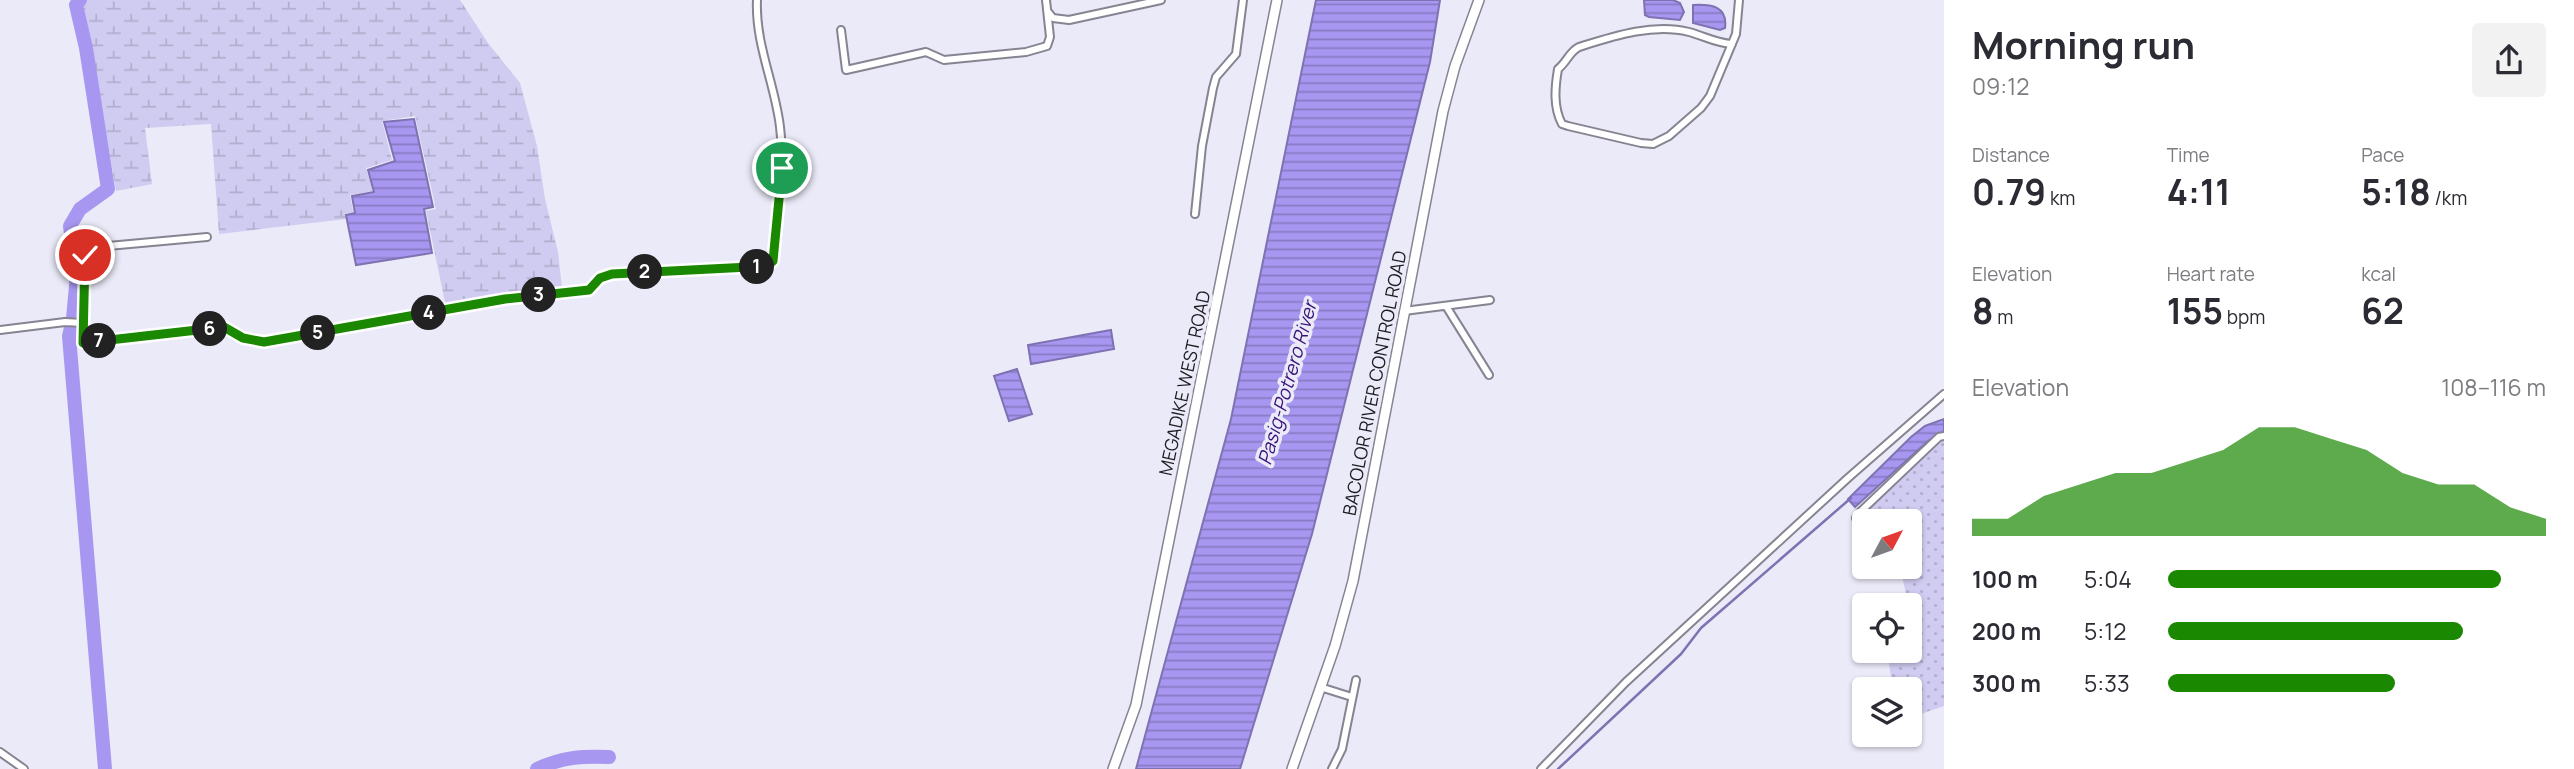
<!DOCTYPE html>
<meta charset="utf-8">
<style>
:root{--surface:#fff;--page:#f2f2f3;--text:#2b2b33;--muted:#7c7c81;--accent:#1b8802}
body{margin:0;font-family:Manrope,sans-serif;background:var(--page);color:var(--text);height:100vh;display:flex;flex-direction:column;font-size:26px;white-space:nowrap}
*{box-sizing:border-box;margin:0}
p{font-size:23px;color:var(--muted)}
.icon{flex:none;width:38px;height:38px;fill:none;stroke:currentColor;stroke-width:2;stroke-linecap:round;stroke-linejoin:round}
.map{position:relative;flex:1;overflow:hidden}
.drawer{display:flex;flex-direction:column;background:var(--surface);width:630px}
.drawer>*{flex:none}
.needle{width:46px;rotate:49deg}
.fabs{position:absolute;left:1852px;top:509px;display:grid;gap:14px}
.fabs a{display:grid;place-items:center;width:70px;height:70px;border-radius:7px;background:var(--surface);box-shadow:0 2px 5px #0004;font-size:35px}
.pin{position:absolute;display:grid;place-items:center;width:60px;height:60px;color:#fff;margin:-30px;border:4px solid #fff;border-radius:50%;box-shadow:0 2px 7px #0007}
.km{position:absolute;width:35px;height:35px;margin:-18px;border-radius:50%;background:#222;color:#fff;font-size:19px;line-height:35px;text-align:center}
.round{display:grid;place-items:center;flex:none;width:74px;height:74px;border-radius:7px;background:var(--page)}
.head{display:flex;align-items:center;justify-content:space-between;height:119px;padding:0 28px}
h1{font-size:38px;font-weight:700;line-height:52px}
.stats{display:grid;grid-template-columns:repeat(3,1fr);gap:10px;height:119px;padding:7px 28px}
.stats div{display:grid;align-content:center}
.stats b{font-size:35px;font-weight:700}
.stats small{font-size:19px;font-weight:400}
.stats p{font-size:19px}
.chart{height:196px;padding:14px 28px}
.chart p{display:flex;justify-content:space-between}
.chart svg{width:100%;height:126px;margin-top:7px;fill:var(--accent);opacity:.7}
ul{padding:0 28px;list-style:none;font-size:23px}
li{display:grid;grid-template-columns:112px 84px 1fr;align-items:center;height:52px}
li i{height:18px;border-radius:9px;background:var(--accent)}
main{display:flex;flex:1;min-height:0}
.map>svg:first-child{display:block}
.grass{fill:url(#grass-dots)}
.wetland{fill:url(#wetland-marsh)}
.water{fill:url(#water-rules);stroke:#7e72b2;stroke-width:2}
.lines{fill:none;stroke-linecap:round;stroke-linejoin:round}
.stream{stroke:#7e72b2;stroke-width:2.5}
.river{stroke:#a897f1;stroke-width:14}
.street-casing{stroke:#868491;stroke-width:10}
.secondary-casing{stroke:#868491;stroke-width:12}
.street{stroke:#fff;stroke-width:6}
.secondary{stroke:#fff;stroke-width:9}
.route-casing{stroke:#fff;stroke-width:14}
.route{stroke:#1b8802;stroke-width:9}
.labels{text-anchor:middle;dominant-baseline:central;stroke-width:7;stroke-linejoin:round;paint-order:stroke}
.street-label{font-size:18px;fill:#1c1b20;stroke:#ebeaf8}
.water-label{font-size:19px;font-style:italic;fill:#39127b;stroke:#ebeaf8}
</style>
<main>
<div class="map">
<svg width="1944" height="769" viewBox="0 0 1944 769">
<defs>
<pattern id="grass-dots" width="8" height="8" patternUnits="userSpaceOnUse" patternTransform="scale(1.75)"><rect width="8" height="8" fill="#d0cbf0"/><path d="M2 2h.1M6 6h.1" fill="none" stroke="#b2aece" stroke-width="1.8" stroke-linecap="round"/></pattern>
<pattern id="wetland-marsh" width="20" height="14" patternUnits="userSpaceOnUse" patternTransform="scale(1.75)"><rect width="20" height="14" fill="#d0cbf0"/><path d="M1 5h8M5 5V1M11 12h8M15 12V8" fill="none" stroke="#b2aece"/></pattern>
<pattern id="water-rules" width="6" height="5" patternUnits="userSpaceOnUse" patternTransform="scale(1.75)"><rect width="6" height="5" fill="#a897f1"/><path d="M0 2.5h6" fill="none" stroke="#887ac3"/></pattern>
</defs>
<rect width="100%" height="100%" fill="#ebeaf8"/>
<path class="grass" d="M1944,438v268l-35,12v-28l-16,-1 -6,-38h22v-20l5,-1 -14,-63h9v-45l-45,-1 -2,-8 62,-60z"/>
<path class="wetland" d="M85,0h375l28,43 32,40 17,63 8,53 13,53 5,44 -117,11 -20,-96 10,-2 -21,-93 -33,5 10,39 -26,8 7,23 -23,4 3,17 -8,2 1,5 -127,15 -8,-110 -66,4 7,56 -36,7 -29,-168 -6,-17z"/>
<path class="water" d="M1316,0h124l-10,62 -118,472 -72,235h-104l95,-350z
M1644,0h29l7,3 4,9 -4,8 -31,-3 -4,-2z
M1693,5c18,-1 35,1 32,23l-5,2 -27,-7z
M414,119l19,88 -9,2 8,44 -76,12 -10,-50 9,-2 -3,-17 22,-4 -6,-22 27,-9 -11,-39z
M1111,330l3,19 -83,15 -3,-19z
M1017,369l15,45 -23,7 -15,-45z
M1944,419v12l-16,10 -73,66 -7,-8 63,-62 14,-11z"/>
<g class="lines">
<path class="stream" d="M1558,769l123,-115 20,-26 150,-130"/>
<path class="river" d="M80,0l-4,5 10,43 22,141 -28,20 -10,17 7,49 -4,44 -4,17 36,433
M537,769c25,-12 45,-13 72,-12"/>
<defs>
<path id="street" d="M1049,13l4,5 16,2 92,-20
M841,30l5,40 80,-18 18,8 82,-8 21,-6 3,-9 -4,-37
M1732,44c-16,-1 -28,-8 -43,-12 -36,-9 -75,4 -110,15 -10,5 -12,15 -21,22 -3,18 -5,38 4,55l6,2 73,17 12,1 16,-8 32,-28 9,-12 26,-62 3,-34
M1195,214l7,-68 11,-58 3,-11 20,-23 7,-54
M1446,306l43,69
M1404,311l86,-11
M83,323v20l141,-16 19,11 21,4 241,-43 84,-9 11,-12 12,-4 155,-8 6,-5c4,-44 13,-90 7,-134 -5,-43 -25,-83 -23,-127
M0,330l65,-8 18,1 3,-75 121,-11
M1861,530l-5,-12 2,-4 81,-77 5,-1
M1320,687l32,10
M0,752l24,17
M1332,769l10,-20 14,-69
M1541,769l85,-87 222,-204 96,-84"/>
<path id="secondary" d="M1113,769l23,-64 141,-705
M1292,769l43,-123 18,-65 90,-470 12,-45 24,-66"/>
</defs>
<use href="#street" class="street-casing"/>
<use href="#secondary" class="secondary-casing"/>
<use href="#street" class="street"/>
<use href="#secondary" class="secondary"/>
</g>
<g class="lines">
<defs>
<path id="route" d="M85,255l-2,88 141,-16 19,11 21,4 241,-43 84,-9 11,-12 12,-4 155,-8 6,-5 9,-93"/>
</defs>
<use href="#route" class="route-casing"/>
<use href="#route" class="route"/>
</g>
<g class="labels">
<g class="street-label">
<text transform="translate(1184 383) rotate(-78)">MEGADIKE WEST ROAD</text>
<text transform="translate(1374 383) rotate(-79)">BACOLOR RIVER CONTROL ROAD</text>
</g>
<g class="water-label">
<text transform="translate(1287 383) rotate(-74)">Pasig-Potrero River</text>
</g>
</g>
</svg>
<div class="fabs">
<a><svg class="needle" viewBox="-14 -14 28 28"><path d="M0-13l5 13h-10z" fill="#e53935"/><path d="M0 13l5-13h-10z" fill="#7c7c81"/></svg></a>
<a><svg class="icon" aria-label="locate" viewBox="0 0 24 24"><circle cx="12" cy="12" r="6"/><path d="M12 2v4M12 18v4M2 12h4M18 12h4"/></svg></a>
<a><svg class="icon" aria-label="layers" viewBox="0 0 24 24"><path d="M12 4l9 5-9 5-9-5zM3 14l9 5 9-5"/></svg></a>
</div>
<div class="pin" style="left:782px;top:168px;background:#1e9e55"><svg class="icon" aria-label="arrive" viewBox="0 0 24 24"><path d="M6 21V4h12l-3 4 3 4H6"/></svg></div>
<div class="pin" style="left:85px;top:255px;background:#d93025"><svg class="icon" aria-label="check" viewBox="0 0 24 24"><path d="M5 12l5 5 9-10"/></svg></div>
<b class="km" style="left:757px;top:267px">1</b>
<b class="km" style="left:645px;top:272px">2</b>
<b class="km" style="left:539px;top:295px">3</b>
<b class="km" style="left:429px;top:313px">4</b>
<b class="km" style="left:318px;top:333px">5</b>
<b class="km" style="left:210px;top:329px">6</b>
<b class="km" style="left:99px;top:341px">7</b>
</div>
<section class="drawer">
<div class="head"><div><h1>Morning run</h1><p>09:12</p></div><a class="round"><svg class="icon" aria-label="share" viewBox="0 0 24 24"><path d="M12 15V3M7 8l5-5 5 5M5 13v7h14v-7"/></svg></a></div>
<div class="stats">
<div><p>Distance</p><b>0.79<small> km</small></b></div>
<div><p>Time</p><b>4:11</b></div>
<div><p>Pace</p><b>5:18<small> /km</small></b></div>
</div>
<div class="stats">
<div><p>Elevation</p><b>8<small> m</small></b></div>
<div><p>Heart rate</p><b>155<small> bpm</small></b></div>
<div><p>kcal</p><b>62</b></div>
</div>
<div class="chart"><p><span>Elevation</span>108–116 m</p>
<svg viewBox="0 0 160 44" preserveAspectRatio="none"><path d="M0 44V38L10 38L20 30L30 26L40 22L50 22L60 18L70 14L80 6L90 6L100 10L110 14L120 22L130 26L140 26L150 34L160 38V44z"/></svg>
</div>
<ul>
<li><b>100 m</b>5:04<i style="width:88%"></i></li>
<li><b>200 m</b>5:12<i style="width:78%"></i></li>
<li><b>300 m</b>5:33<i style="width:60%"></i></li>
</ul>
</section>
</main>
